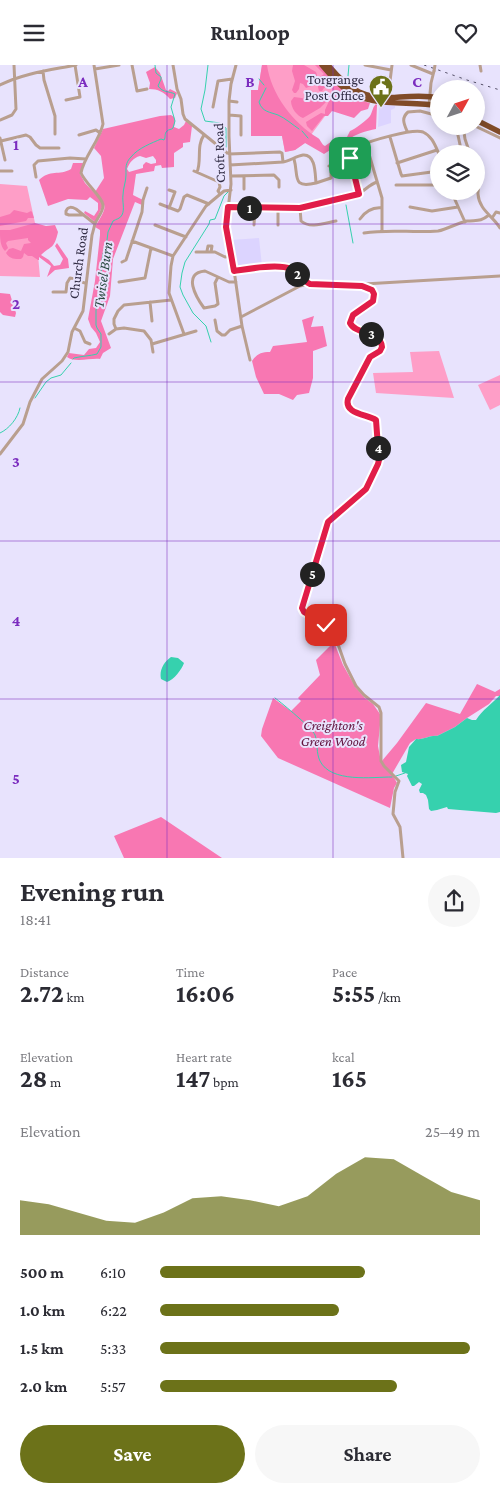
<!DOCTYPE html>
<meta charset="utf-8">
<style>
:root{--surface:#fff;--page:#f7f7f7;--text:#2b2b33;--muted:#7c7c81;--accent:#6c7219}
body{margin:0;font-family:"Crimson Pro",serif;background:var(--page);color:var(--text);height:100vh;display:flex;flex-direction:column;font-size:19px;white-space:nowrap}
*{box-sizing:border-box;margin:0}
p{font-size:16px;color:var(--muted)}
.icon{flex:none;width:28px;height:28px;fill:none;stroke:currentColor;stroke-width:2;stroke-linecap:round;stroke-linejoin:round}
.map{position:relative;height:793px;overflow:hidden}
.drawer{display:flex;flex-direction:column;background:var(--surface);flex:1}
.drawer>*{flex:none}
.needle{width:32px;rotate:50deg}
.fabs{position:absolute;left:430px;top:15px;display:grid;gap:10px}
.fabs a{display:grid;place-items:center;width:55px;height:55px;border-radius:50%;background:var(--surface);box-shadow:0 2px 12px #0003;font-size:25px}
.pin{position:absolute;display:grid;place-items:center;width:42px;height:42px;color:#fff;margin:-21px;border-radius:10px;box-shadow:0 2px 8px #0006}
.km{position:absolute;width:25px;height:25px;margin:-12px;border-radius:50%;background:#222;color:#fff;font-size:14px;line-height:25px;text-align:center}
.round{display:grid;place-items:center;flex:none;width:52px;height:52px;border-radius:26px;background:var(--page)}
.head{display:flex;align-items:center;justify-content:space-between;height:85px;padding:0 20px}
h1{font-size:28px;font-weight:700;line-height:38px}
.metrics{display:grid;grid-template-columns:repeat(3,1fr);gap:8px;height:85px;padding:5px 20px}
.metrics div{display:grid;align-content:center}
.metrics b{font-size:25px;font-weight:700}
.metrics small{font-size:14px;font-weight:400}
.metrics p{font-size:14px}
.chart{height:140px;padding:10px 20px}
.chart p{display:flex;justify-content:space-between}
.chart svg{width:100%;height:90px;margin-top:5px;fill:var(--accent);opacity:.7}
.action{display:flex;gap:10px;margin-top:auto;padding:10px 20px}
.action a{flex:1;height:58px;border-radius:30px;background:var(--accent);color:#fff;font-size:20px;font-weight:700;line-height:58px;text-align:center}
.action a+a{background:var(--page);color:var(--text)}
ul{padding:0 20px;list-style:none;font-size:16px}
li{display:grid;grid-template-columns:80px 60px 1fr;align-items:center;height:38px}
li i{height:12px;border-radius:6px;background:var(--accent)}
header{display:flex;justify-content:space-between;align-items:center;height:65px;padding:0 20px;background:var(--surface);font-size:22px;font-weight:700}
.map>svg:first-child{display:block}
.built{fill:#dcd4ff}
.green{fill:#fe9ec7}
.forest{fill:#f877b2;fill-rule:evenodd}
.water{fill:#36d1ae}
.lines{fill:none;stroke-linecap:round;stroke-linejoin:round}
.stream{stroke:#36d1ae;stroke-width:1}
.minor{stroke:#b99f8f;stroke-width:3}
.highway{stroke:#804b28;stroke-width:5.5}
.rail{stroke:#555069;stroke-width:1;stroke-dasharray:2.5 5;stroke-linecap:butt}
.minor-bridge{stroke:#b99f8f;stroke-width:3}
.route-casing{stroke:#fff;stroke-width:10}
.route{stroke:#e11d48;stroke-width:6}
.grid{fill:none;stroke:#7b2cbf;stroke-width:1;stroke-opacity:0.55}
.labels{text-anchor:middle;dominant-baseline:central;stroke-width:4;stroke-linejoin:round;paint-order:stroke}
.poi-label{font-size:14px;fill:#312c44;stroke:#e8e3fd;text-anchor:end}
.street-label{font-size:14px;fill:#312c44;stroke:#e8e3fd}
.park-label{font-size:14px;font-style:italic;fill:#62113c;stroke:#e8e3fd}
.water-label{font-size:15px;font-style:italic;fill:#28473e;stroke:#e8e3fd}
.grid-label{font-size:16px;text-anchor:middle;font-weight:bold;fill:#7b2cbf;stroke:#e8e3fd;stroke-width:4;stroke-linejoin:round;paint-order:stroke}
</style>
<header><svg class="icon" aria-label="menu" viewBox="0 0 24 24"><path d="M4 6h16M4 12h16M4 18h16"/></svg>Runloop<svg class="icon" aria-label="heart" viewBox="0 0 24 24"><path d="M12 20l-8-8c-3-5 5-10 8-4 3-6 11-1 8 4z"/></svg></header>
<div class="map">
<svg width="500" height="793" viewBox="0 0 500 793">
<rect width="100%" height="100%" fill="#e8e3fd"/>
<path class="built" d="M379,39l16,2v2l-4,2v13l-13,4z
M259,173l3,28 -26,3 -5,-29z"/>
<path class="green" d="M262,0h59l22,27 -38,51 -10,7 -10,2 -3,-16h-31v-46h7z
M0,119l27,2 8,37 5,54 -40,-1z
M439,286l15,47 -78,-5 -3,-20 40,-1 -3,-20z
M500,310v30l-10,5 -12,-25z"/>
<path class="forest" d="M262,0h5c4,29 26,58 51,73 3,2 3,6 7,8l7,-5h6l1,-2 2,1v3l-17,11 -19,-11 -10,7 -10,2 -3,-16h-31v-46h7z
M293,0h11l12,7 1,3 -3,10 -8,3 -3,-4 -3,-1 -1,6 -3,4h-2l-2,-3 3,-9 -3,-10z
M315,0h6c15,19 24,32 49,38l-2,6 -7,2 -7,7 -22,-7 -4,5h-4l-12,15 -5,-5 -1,-4 15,-9 4,1v-4l8,-18 -1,-7 -4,3h-4l-2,3h-3c-2,-8 -3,-12 5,-17z
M155,2l5,6 6,17 2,1 2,-2 6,3 1,1 -2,5 -5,1c-6,-7 -12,-10 -21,-10l1,-6 -4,-11z
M327,28l3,2 -4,7 -6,6 -17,10c-6,-2 -12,-10 -12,-17l3,-4 22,3 2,-2 1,-4z
M376,39l1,1 -1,24c-10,2 -21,5 -28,11l-2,-1 4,-8c5,-2 17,-11 20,-15 3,-5 2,-8 6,-12z
M171,50l3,2 1,4 -1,6 5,2 5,-4 2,-4 6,5 -2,16 -7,1v4l-9,6v14l-12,1 -1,-3 -6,1 -1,5 -18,3 -3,21 10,5 -1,5 -7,-3 -22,57 -3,37 -9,25 10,27 -8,5 -3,6c-10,-1 -25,4 -33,-2l2,-4 15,2 5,-6 7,-1 4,-6 -4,-9 -5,-6 -3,-8 7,-38 5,-46v-5l-5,-3c10,-18 15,-20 0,-35l9,-14 -3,-22 -7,-8 9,-19 57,-13zM140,91l6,2 7,-2 3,4v3l-5,1 -5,-2 -3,3v3l-14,4 -2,-3c3,-7 6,-11 13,-13z
M73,98h10l-3,11 5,9 17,18v6l-7,15 -11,-9 1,-2 9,5 4,-6v-7l-8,-6 -3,3 -19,-1 -20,7 -9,-26c11,-11 20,-4 32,-11z
M14,145l13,3 4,-2 1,1 2,6h-6l-2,3 -26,5v-9l10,-3z
M35,158l11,3 9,-1 3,7c-4,17 -6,13 -17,23l8,5 5,6 6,-1 3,-6 -8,-13 2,-3 11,16 1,9 -14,2 -8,7 4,-11 -12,-9v3h-1l-6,-4h-4l-4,-3 -1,4 -2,2c-7,0 -11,0 -15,-6l3,-4 4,-1 8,3 3,-7 7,-1 -3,-3v-2l-20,3 -2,2 2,5 -3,3c-5,-5 -5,-13 -5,-21h10z
M0,228l10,1 6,19 -1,4 -12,-2 -3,-3z
M314,251l-3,11 12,-1 4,20 -14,5v27l-4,15 -12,2 -4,5 -14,-6h-15l-8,-17 -4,-16c5,-7 9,-9 18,-9l3,-6 34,-4 -5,-22z
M334,577l9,23 13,23 9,10 8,6 7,10v11l-2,21 3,16 16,-19 29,-40 34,11 17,-30 18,8 5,-3v7h-4l-7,8 -22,14 -12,9 -18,9c-7,-1 -13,4 -21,3l-6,4 -18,31 5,9 -3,5 -4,20 -112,-50 -17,-22 1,-7 11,-31 18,13 10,-10 -3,-3 22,-23 -4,-15z
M161,752l61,41h-98l-10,-22z"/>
<path class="water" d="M171,592l7,1 6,5c-2,6 -10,17 -17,19l-6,-3c-2,-9 3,-17 10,-22z
M500,630v117l-4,1 -48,-4 -1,-2 -10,3 -6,1 -2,-2 -1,-9 -2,-5 -3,-2h-3l-1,-3 3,-6 -3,-2 -5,4h-2l-5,-10 1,-2 -6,-2 -1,-7 5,-3 3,-15 7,-8c8,1 14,-4 21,-3l18,-9 12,-9 5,2h4c6,-10 16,-16 24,-25z"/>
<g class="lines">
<path class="stream" d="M208,0l-3,25 -4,19 4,12 15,2 6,5v19
M349,0l-1,11 2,6
M259,14l5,6
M266,23l-7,14c3,10 11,10 19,13 7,3 15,10 21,14
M302,66l6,7
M346,140l7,38
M211,277l-5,-16 -13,-13 -10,-18 -3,-8 2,-14 3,-11 24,-38 1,-4 5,-1 9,-23 4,-4
M73,294l1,-1c8,-2 16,-2 23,-4l4,-7v-13l-4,-6 -1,-3v-15l6,-18 -1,-27 3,-16 3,-9 1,-8 5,-11c3,-2 7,-2 9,-6 3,-6 0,-14 1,-20 0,-7 3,-13 3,-20 0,-7 -1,-12 5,-18 7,-9 21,-14 30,-18l3,1c2,-3 0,-6 3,-9 2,-2 4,-1 6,-3l2,-7 -4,-14 4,-13c-6,-3 -12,-1 -17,-8l3,-7v-2l-5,-4 -1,-8
M35,333l11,-16 5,-4 10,-3 10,-12
M0,368c9,-4 18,-15 20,-25
M275,633c8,6 37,30 40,37 3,8 1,18 5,26 11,22 52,16 72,16
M396,711l9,-3"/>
<path class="minor" d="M132,0l5,26 10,-2
M173,0l4,24 4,10 2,15 2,5 42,34h2
M236,0l-5,19 -2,17v35l2,48 -5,43 4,15 12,84 8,34
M365,0l26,5
M411,0l22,9
M480,0l1,6
M95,4l24,-4
M43,6l1,9 11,36v18
M0,20c24,-12 51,-15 76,-20
M388,32l4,-32
M476,33l1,-1
M66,35l14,-3 -5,-32
M229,36l8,1
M429,40l2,-22 3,-12
M213,42l5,-26 14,-2
M229,50l12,1v19
M0,55l12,-5 4,-6 -2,-44
M456,61l6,28
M463,61l2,13 5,15
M475,61l25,12
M407,66c-3,-7 -6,-13 1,-19l12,-1 19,5
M79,70l17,-5 4,3
M390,72l11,37 1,2 37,-5
M0,73l5,22
M1,76l25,-6 4,2 6,8 4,3h19
M366,79l16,54v33
M229,89l51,-2 2,1 1,9 -53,3
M338,93l12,-3
M283,97c7,-1 13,-6 20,-7 13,-1 12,19 13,28 -25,6 -17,-7 -22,-24
M397,98l40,-13
M476,99c12,14 1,15 2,30 1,16 15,22 22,34
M0,106h12
M194,106l25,11 1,5 -2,4 2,3
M197,107c5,-11 -1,-26 7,-37
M231,111l43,-1 5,5v7
M244,111v13
M36,112l-2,-12 4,-4 32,-3 16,1
M316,118l15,-5v-11l-2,-1
M396,120h43
M169,125l6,2 -6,16
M451,126l14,31
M359,129l-9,-36c1,-5 5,-9 9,-12 11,-5 54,-18 64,-14 9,4 12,13 16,22
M160,139l18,7 2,-2 4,-12 3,-2 22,9
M229,142l71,1 54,-12c9,-3 14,-11 23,-14
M410,142l22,4 26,-4
M300,143l1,13c9,8 24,2 35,0
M83,150h-14l-3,-1v-3c2,-5 6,-4 10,-2l19,15
M492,153l4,-6 4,1
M360,154c5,-7 13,-12 22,-11
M155,160l31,12
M254,160l1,-17
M278,160v-17
M364,168c25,-4 49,0 74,-2 10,-2 19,-8 29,-10 11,-1 13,1 22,-6
M132,176l41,15
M207,186l1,-5h4l-1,6
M196,187h19l10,5 7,-1
M122,197l4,-2 16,-48 1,-12 4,-12
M234,206c14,-2 44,-8 57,-2 7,4 12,12 19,15l52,2 2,-2 136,-8
M218,212l-3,6 3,21 -3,2 -11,2c-8,-11 -22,-35 1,-37l24,11h7
M119,217l26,-4 6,-30
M362,221l11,5 1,7c-4,9 -29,16 -22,28 6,10 28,2 30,21l-3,4 -9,6 -22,42c-4,15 18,15 28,21l3,40 -1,4 -13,25 -37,33 -26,86 2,4 24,14 5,4 12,34 11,22 8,9 15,12 2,6v48l3,5 15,15 -4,11 -2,22 7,13 3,31
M53,227h13l1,-9 3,-5c6,0 9,4 15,5
M150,237l2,19
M241,252l59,-31 8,-2
M215,255l2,11 5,4h3l5,-5 12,-4
M74,263l6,3 5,11 5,2
M116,264l-2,-5v-5l4,-8 6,-6 47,-5
M109,269l7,-5 8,-1 20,3 7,9 2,12
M184,269l-15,-41 2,-27 2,-10 33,-50 18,-15 7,-1
M152,279l44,-13
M0,389l23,-30 7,-22 12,-23 20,-18 6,-9 4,-20 11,-21 9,-76c1,-3 2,-8 3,-11 2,-6 8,-12 8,-18 1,-7 -18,-23 -22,-33 3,-17 18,-31 22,-49l-9,-59"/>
<path class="highway" d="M322,0c7,8 14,17 22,23 26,21 64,12 95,18
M328,0c21,26 38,35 72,32 13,-1 26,-2 39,1
M476,55l24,12"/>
<path class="rail" d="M424,0l43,15 33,10"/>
<path class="minor-bridge" d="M434,6l1,-6"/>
</g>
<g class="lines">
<defs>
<path id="route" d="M326,560l-22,-13 -2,-4 26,-86 38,-33 12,-25 1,-4 -3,-40c-10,-6 -32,-6 -28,-21l22,-42 10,-6 2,-4c-2,-18 -25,-11 -32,-24l3,-8 20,-14 1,-7 -2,-4 -10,-4 -52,-2c-7,-3 -12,-11 -19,-15 -13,-6 -43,0 -57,2l-8,-44 2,-20 72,1 59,-14 -9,-36"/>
</defs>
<use href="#route" class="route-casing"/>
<use href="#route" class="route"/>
</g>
<path class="grid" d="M167,0v793M333,0v793M0,159h500M0,317h500M0,476h500M0,634h500"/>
<defs>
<symbol id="civic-pin" viewBox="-11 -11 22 30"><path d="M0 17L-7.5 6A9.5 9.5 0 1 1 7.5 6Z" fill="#6c7219" stroke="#e8e3fd"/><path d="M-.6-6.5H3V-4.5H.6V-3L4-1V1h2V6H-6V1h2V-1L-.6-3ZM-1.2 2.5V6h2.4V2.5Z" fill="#fff"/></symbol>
</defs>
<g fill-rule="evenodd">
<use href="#civic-pin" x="367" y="8" width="28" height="38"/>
</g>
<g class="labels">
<g class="poi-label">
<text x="364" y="14">Torgrange<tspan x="364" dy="16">Post Office</tspan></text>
</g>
<g class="street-label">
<text transform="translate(219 88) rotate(-92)">Croft Road</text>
<text transform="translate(78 198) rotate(-82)">Church Road</text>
</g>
<g class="park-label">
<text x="333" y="660">Creighton's<tspan x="333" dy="16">Green Wood</tspan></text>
</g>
<g class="water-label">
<text transform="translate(103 210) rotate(-82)">Twisel Burn</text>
</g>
</g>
<g class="grid-label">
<text x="83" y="22">A</text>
<text x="250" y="22">B</text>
<text x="417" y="22">C</text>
<text x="16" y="85">1</text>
<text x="16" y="244">2</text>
<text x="16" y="402">3</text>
<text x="16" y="561">4</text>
<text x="16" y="719">5</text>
</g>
</svg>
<div class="fabs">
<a><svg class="needle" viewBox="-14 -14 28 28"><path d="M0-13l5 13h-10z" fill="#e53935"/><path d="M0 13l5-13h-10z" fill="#7c7c81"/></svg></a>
<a><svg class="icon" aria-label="layers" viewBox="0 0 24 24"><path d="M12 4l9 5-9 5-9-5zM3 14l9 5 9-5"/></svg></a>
</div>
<div class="pin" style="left:350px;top:93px;background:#1e9e55"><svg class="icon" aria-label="arrive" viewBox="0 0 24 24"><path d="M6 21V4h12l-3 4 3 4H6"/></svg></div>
<div class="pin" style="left:326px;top:560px;background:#d93025"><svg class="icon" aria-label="check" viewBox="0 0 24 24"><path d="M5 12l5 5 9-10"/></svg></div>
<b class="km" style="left:249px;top:143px">1</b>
<b class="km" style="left:297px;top:209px">2</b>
<b class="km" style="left:371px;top:269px">3</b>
<b class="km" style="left:378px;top:383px">4</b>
<b class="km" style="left:312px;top:509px">5</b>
</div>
<section class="drawer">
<div class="head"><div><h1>Evening run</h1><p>18:41</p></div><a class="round"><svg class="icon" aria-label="share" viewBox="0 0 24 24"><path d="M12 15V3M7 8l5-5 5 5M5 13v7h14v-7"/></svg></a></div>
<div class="metrics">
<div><p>Distance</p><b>2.72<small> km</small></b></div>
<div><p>Time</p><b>16:06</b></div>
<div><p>Pace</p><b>5:55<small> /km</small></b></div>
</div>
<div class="metrics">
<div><p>Elevation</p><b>28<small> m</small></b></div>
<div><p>Heart rate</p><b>147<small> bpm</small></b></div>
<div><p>kcal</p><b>165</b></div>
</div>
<div class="chart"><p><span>Elevation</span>25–49 m</p>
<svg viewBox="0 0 160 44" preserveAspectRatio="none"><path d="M0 44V27L10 29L20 33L30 37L40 38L50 33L60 26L70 25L80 27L90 30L100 25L110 14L120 6L130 7L140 15L150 23L160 27V44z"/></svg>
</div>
<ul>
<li><b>500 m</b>6:10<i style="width:64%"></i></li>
<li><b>1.0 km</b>6:22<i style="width:56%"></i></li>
<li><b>1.5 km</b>5:33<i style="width:97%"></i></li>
<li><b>2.0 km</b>5:57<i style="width:74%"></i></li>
</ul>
<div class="action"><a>Save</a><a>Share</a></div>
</section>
